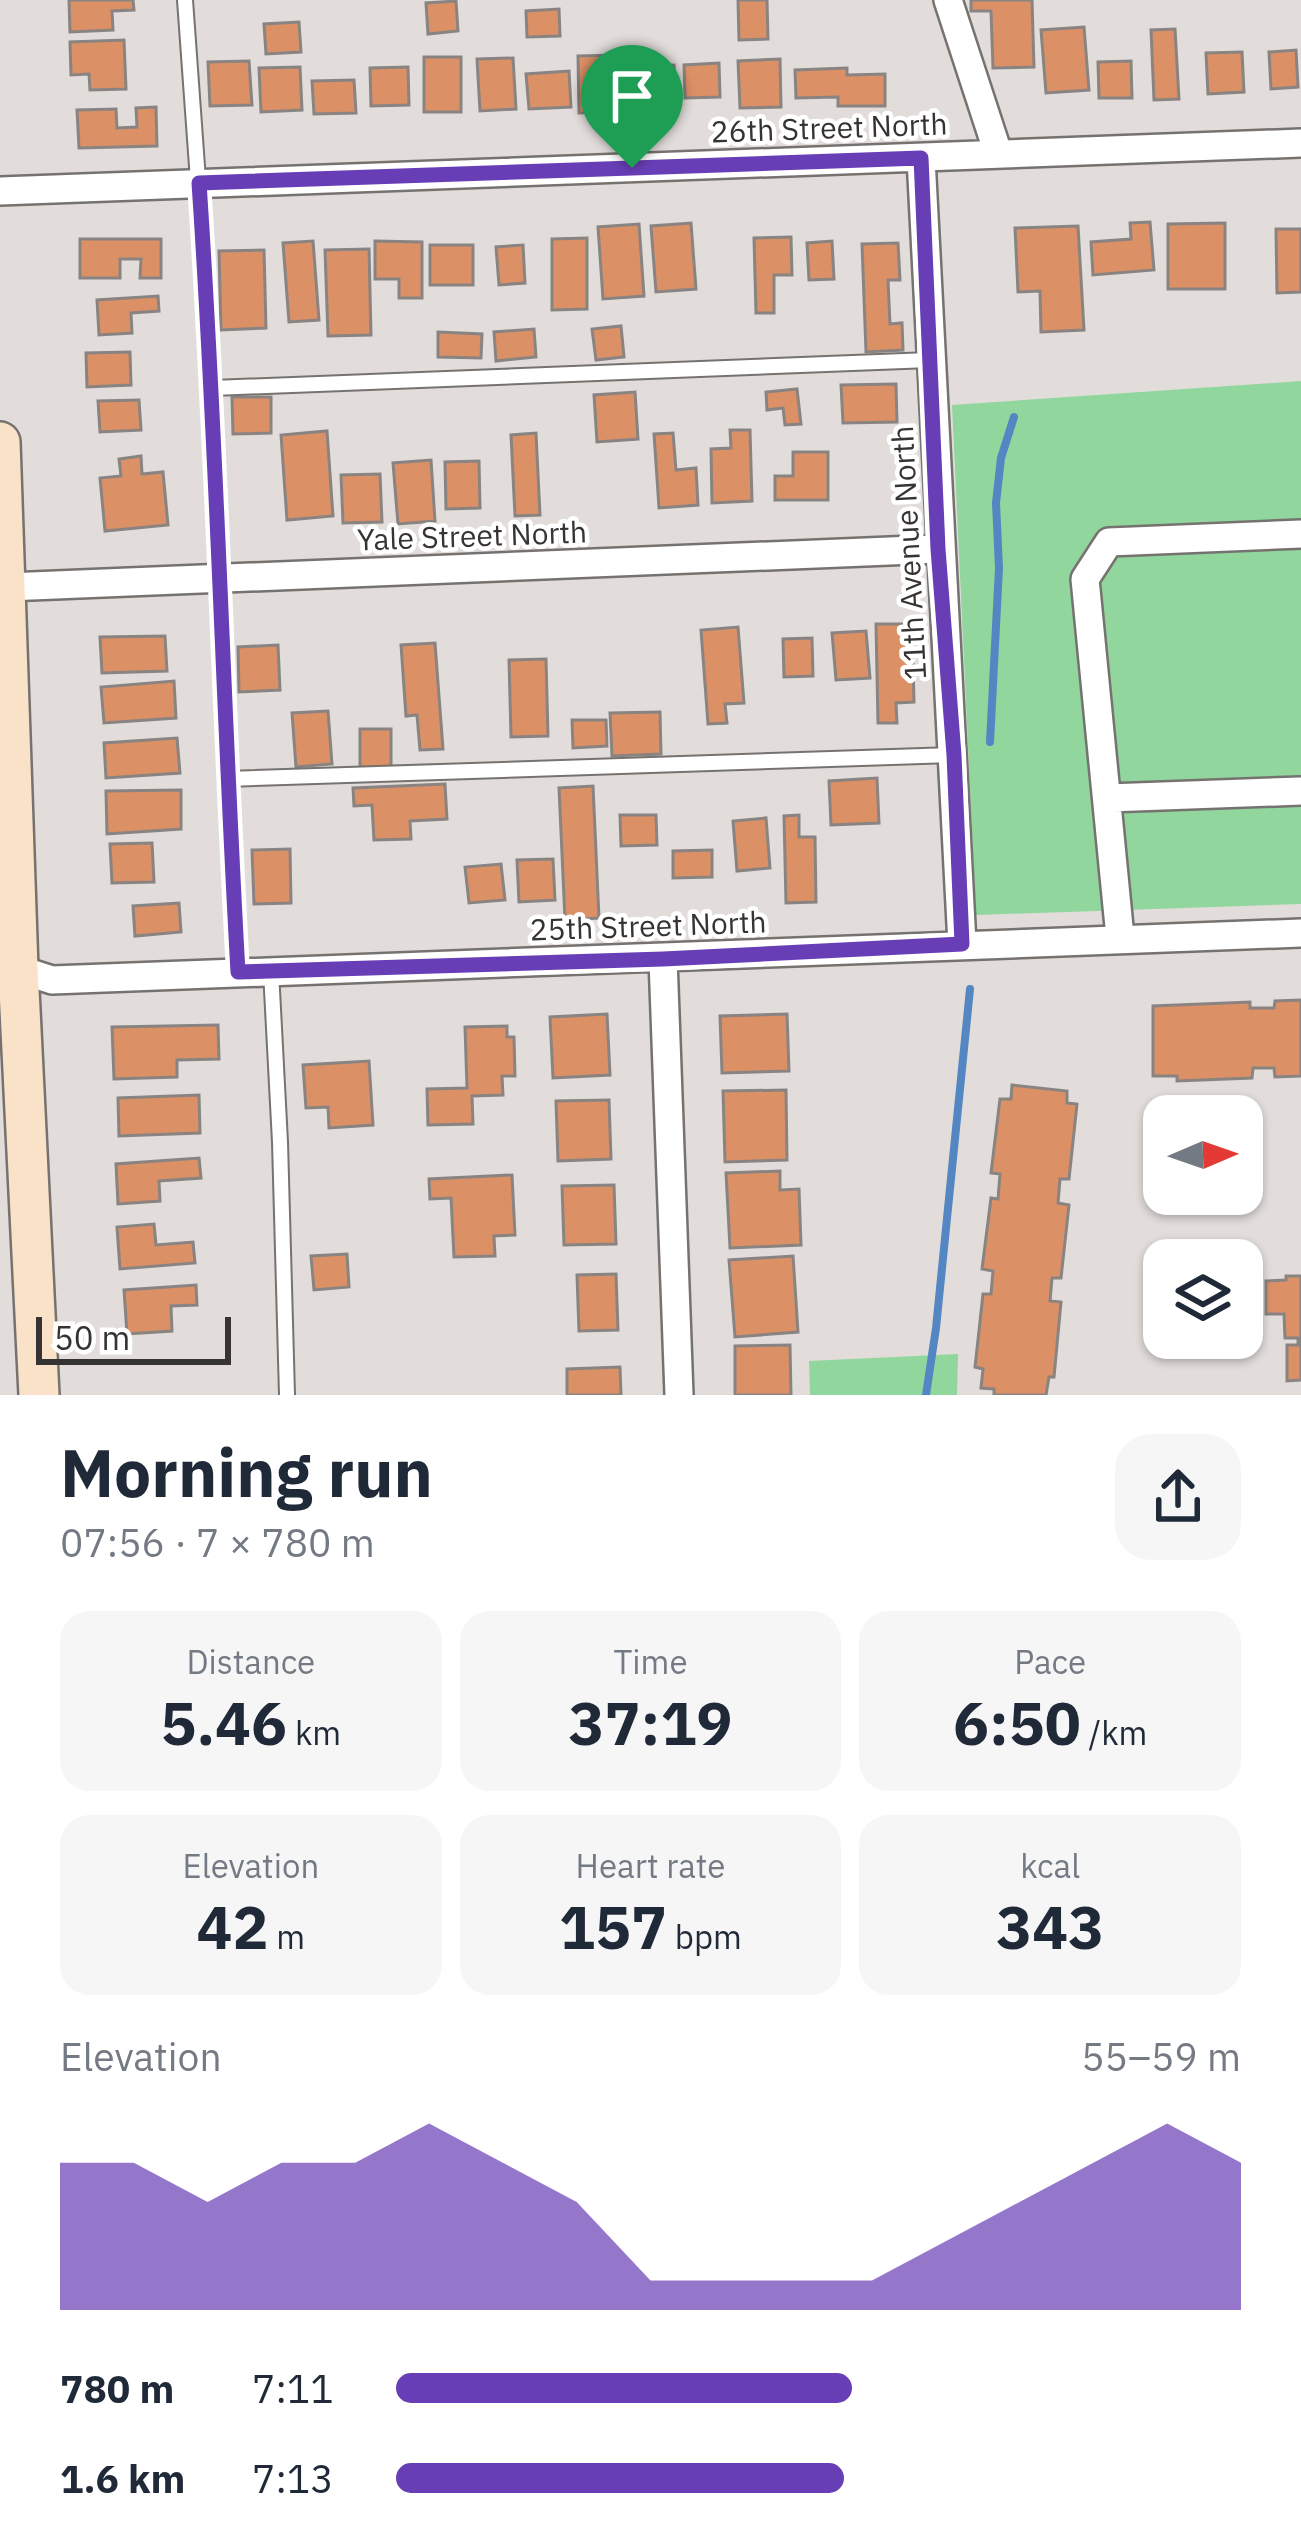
<!DOCTYPE html>
<meta charset="utf-8">
<style>
:root{--surface:#fff;--page:#f6f6f7;--text:#1f2937;--muted:#747a83;--accent:#683eb6}
body{margin:0;font-family:"IBM Plex Sans",sans-serif;background:var(--page);color:var(--text);height:100vh;display:flex;flex-direction:column;font-size:45px;white-space:nowrap}
*{box-sizing:border-box;margin:0}
p{font-size:39px;color:var(--muted)}
.icon{flex:none;width:66px;height:66px;fill:none;stroke:currentColor;stroke-width:2;stroke-linecap:round;stroke-linejoin:round}
.map{position:relative;height:1395px;overflow:hidden}
.side{display:flex;flex-direction:column;background:var(--surface);flex:1}
.side>*{flex:none}
.needle{width:78px;rotate:88deg}
.tools{position:absolute;left:1143px;top:1095px;display:grid;gap:24px}
.tools a{display:grid;place-items:center;width:120px;height:120px;border-radius:24px;background:var(--surface);box-shadow:0 3px 9px #0004;font-size:60px}
.scale{position:absolute;left:36px;bottom:30px;width:195px;box-sizing:border-box;padding-left:12px;border:6px solid #363433;border-top:0;font-size:33px;line-height:42px;white-space:nowrap;color:#363433;-webkit-text-stroke:9px #fff;paint-order:stroke}
.pin{position:absolute;display:grid;place-items:center;width:102px;height:102px;color:#fff;margin:-123px -51px;border-radius:50% 50% 50% 0;rotate:-45deg;box-shadow:0 0 12px #0007}
.pin .icon{rotate:45deg}
.round{display:grid;place-items:center;flex:none;width:126px;height:126px;border-radius:36px;background:var(--page)}
.head{display:flex;align-items:center;justify-content:space-between;height:204px;padding:0 60px}
h1{font-size:66px;font-weight:700;line-height:90px}
.metrics{display:grid;grid-template-columns:repeat(3,1fr);gap:18px;height:204px;padding:12px 60px}
.metrics div{display:grid;align-content:center;border-radius:30px;background:var(--page);text-align:center}
.metrics b{font-size:60px;font-weight:700}
.metrics small{font-size:33px;font-weight:400}
.metrics p{font-size:33px}
.chart{height:336px;padding:24px 60px}
.chart p{display:flex;justify-content:space-between}
.chart svg{width:100%;height:216px;margin-top:12px;fill:var(--accent);opacity:.7}
ul{padding:0 60px;list-style:none;font-size:39px}
li{display:grid;grid-template-columns:192px 144px 1fr;align-items:center;height:90px}
li i{height:30px;border-radius:15px;background:var(--accent)}
.map>svg:first-child{display:block}
.green{fill:#91d69d}
.lines{fill:none;stroke-linecap:round;stroke-linejoin:round}
.stream{stroke:#5486c3;stroke-width:8}
.building{fill:#dc9066;stroke:#898482;stroke-width:3}
.lane-casing{stroke:#76726f;stroke-width:18}
.street-casing{stroke:#76726f;stroke-width:32}
.secondary-casing{stroke:#76726f;stroke-width:44}
.lane{stroke:#fff;stroke-width:14}
.street{stroke:#fff;stroke-width:27}
.secondary{stroke:#fae2c8;stroke-width:39}
.route-casing{stroke:#fff;stroke-width:24}
.route{stroke:#683eb6;stroke-width:15}
.labels{text-anchor:middle;dominant-baseline:central;stroke-width:9;stroke-linejoin:round;paint-order:stroke}
.street-label{font-size:30px;fill:#363433;stroke:#fff}
</style>
<div class="map">
<svg width="1301" height="1395" viewBox="0 0 1301 1395">
<rect width="100%" height="100%" fill="#e2dddb"/>
<path class="green" d="M1301,381v523l-325,11 -24,-510z
M958,1354l-1,41h-147l-1,-34z"/>
<g class="lines">
<path class="stream" d="M990,742l9,-174 -3,-65 5,-45 13,-41
M926,1395l10,-67 34,-339"/>
</g>
<path class="building" d="M69,0h64l1,10 -22,1 1,19 -43,2z
M738,0h29l1,39 -29,1z
M971,0h61l2,67 -41,1 -2,-57h-20z
M456,1l2,30 -30,3 -2,-31z
M559,9l1,27 -33,1 -1,-26z
M299,22l2,30 -35,2 -2,-30z
M1084,27l5,63 -43,3 -5,-63z
M1175,29l4,70 -25,1 -3,-70z
M124,40l2,49 -36,1 -1,-16 -18,1 -1,-33z
M1296,50l2,37 -27,2 -2,-37z
M1242,52l2,40 -36,2 -2,-41z
M622,55l2,57 -45,1 -1,-57z
M424,57h37v55h-37z
M513,58l3,51 -36,2 -3,-52z
M780,59l1,48 -41,1 -2,-47z
M249,61l3,44 -42,1 -2,-44z
M1131,61l1,37h-33l-1,-36z
M719,63l1,34 -35,1 -1,-33z
M674,65l2,41 -43,2 -2,-41z
M300,67l2,43 -41,2 -2,-44z
M408,67l1,38 -38,1 -1,-38z
M847,68v7l38,-1v32h-47v-9l-42,1 -1,-28z
M569,71l2,36 -42,2 -3,-35z
M354,80l2,33 -42,1 -2,-33z
M156,107l1,39 -78,2 -2,-38 39,-1 1,19 20,-1 -1,-19z
M1150,222l4,48 -61,5 -2,-33 40,-3 -1,-16z
M691,223l5,66 -40,3 -5,-66z
M1225,223v66h-57v-65z
M639,224l5,72 -41,3 -5,-72z
M1078,226l6,104 -43,2 -1,-41 -22,1 -3,-64z
M1276,229h25v63l-24,1z
M791,237l1,38h-18v38h-18l-2,-75z
M587,238v71l-35,1v-71z
M80,239h81v39h-21l1,-19h-21v19h-40z
M313,241l6,79 -30,2 -6,-79z
M375,241l47,1v56h-23v-19h-24z
M832,241l2,38 -25,1 -2,-37z
M898,243l2,37h-12l2,44 12,-1 1,27 -37,2 -4,-108z
M430,245h43v40h-43z
M523,245l2,38 -26,2 -3,-38z
M369,249l2,86 -43,1 -3,-86z
M264,250l2,78 -45,2 -2,-79z
M158,296l1,15 -28,2 1,20 -33,2 -2,-35z
M621,326l3,31 -28,3 -4,-31z
M534,329l2,28 -40,4 -2,-29z
M438,332l44,2 -1,24 -43,-1z
M130,352l1,33 -44,2 -1,-34z
M896,384l1,38 -54,1 -2,-38z
M797,389l4,35 -16,1 -2,-17 -16,2 -1,-18z
M635,392l3,47 -41,3 -3,-47z
M232,397h39v36l-38,1z
M139,400l2,30 -41,2 -2,-31z
M730,430h20l2,71 -40,2 -1,-54 20,-1z
M327,431l6,85 -46,4 -6,-85z
M536,433l4,82 -25,1 -4,-81z
M673,433l3,37 20,-2 2,37 -39,3 -5,-74z
M793,452h35v48h-53v-24h18z
M141,456l1,18 21,-2 5,53 -63,6 -5,-53 21,-2 -2,-17z
M431,460l4,61 -37,3 -5,-61z
M479,461l1,47 -34,1 -1,-47z
M380,474l2,48 -39,1 -2,-48z
M876,624h36l2,78 -18,1 1,20h-19z
M738,627l6,76 -19,1 2,19 -19,1 -7,-94z
M866,631l4,47 -34,2 -4,-47z
M165,636l2,35 -65,2 -2,-36z
M812,638l1,38 -29,1 -1,-38z
M435,643l8,106 -23,1 -3,-35 -11,1 -5,-71z
M278,645l2,45 -41,2 -1,-45z
M546,659l2,77 -37,1 -2,-77z
M174,681l2,37 -72,5 -3,-36z
M328,711l4,53 -36,3 -4,-54z
M660,712l1,42 -49,2 -2,-43z
M572,720h34l1,26 -34,2z
M360,729h31v39h-31z
M177,738l3,35 -74,5 -2,-35z
M877,778l2,45 -48,2 -2,-44z
M445,784l2,35 -37,2 1,18 -37,1 -2,-35 -18,1 -1,-18z
M593,786l6,132 -34,2 -6,-132z
M181,790v39l-74,5 -1,-43z
M620,815h36l1,30 -36,1z
M799,815v22h16l1,65 -30,1 -2,-87z
M766,818l4,50 -33,3 -4,-50z
M152,843l2,39 -42,1 -2,-39z
M290,849l1,54 -37,1 -2,-54z
M712,850v27l-39,1v-27z
M553,859l2,41 -36,2 -2,-42z
M501,864l4,36 -36,3 -4,-36z
M179,903l2,29 -46,4 -2,-30z
M1301,1000v76l-26,1 -1,-9h-21l-1,10 -75,3v-5h-24v-70l97,-4v6h24l1,-7z
M607,1014l3,61 -57,3 -3,-61z
M787,1014l2,57 -67,2 -2,-57z
M218,1025l1,34 -42,1v17l-63,2 -2,-52z
M507,1026v11h7l1,39h-13l1,19 -31,1 1,28 -45,1 -1,-36 40,-1 -2,-61z
M369,1061l4,64 -44,3 -1,-21 -22,1 -3,-43z
M1012,1085l55,6v12l10,1 -8,75h-9l-2,24 11,2 -8,73h-9l-2,23 11,1 -7,75h-5l-3,18h-52v-6l-13,-1 2,-19 -8,-2 8,-73h8l2,-23 -11,-2 9,-71 7,1 2,-25 -9,-1 9,-74h11z
M786,1090l1,70 -62,2 -2,-71z
M199,1095l1,38 -81,3 -1,-38z
M609,1100l2,59 -53,2 -2,-60z
M199,1158l2,20 -42,3 1,20 -42,3 -2,-40z
M780,1171v19l19,-1 2,56 -71,3 -4,-75z
M512,1175l3,60 -21,1 1,20 -41,1 -3,-59 -21,1 -1,-20z
M614,1185l2,59 -52,1 -2,-59z
M154,1224l2,21 37,-3 2,21 -75,6 -3,-42z
M347,1254l2,33 -35,3 -3,-34z
M793,1256l5,76 -63,5 -6,-77z
M616,1274l2,56 -39,1 -2,-56z
M1286,1276h15v104l-14,1v-36h11v-7h-13l-1,-24h-18v-33l20,-1z
M196,1285l1,20 -26,1 1,25 -45,3 -3,-44z
M790,1345l1,50h-56v-49z
M620,1367l1,28h-54v-26z"/>
<g class="lines">
<defs>
<path id="lane" d="M185,0l28,388 25,584
M213,388l717,-28
M227,779l726,-24
M271,971l9,171 7,253"/>
<path id="street" d="M948,0l50,153
M921,158l41,786
M0,191l1301,-48
M7,587l931,-38
M1108,798l193,-7
M1120,937l-35,-358 24,-37 192,-8
M663,959l16,436
M4,969h14l34,11 1249,-47"/>
<path id="secondary" d="M0,442l18,527 21,426"/>
</defs>
<use href="#lane" class="lane-casing"/>
<use href="#street" class="street-casing"/>
<use href="#secondary" class="secondary-casing"/>
<use href="#lane" class="lane"/>
<use href="#street" class="street"/>
<use href="#secondary" class="secondary"/>
</g>
<g class="lines">
<defs>
<path id="route" d="M921,158l17,391 16,206 8,189 -299,15 -425,13c-15,-263 -21,-526 -39,-789z"/>
</defs>
<use href="#route" class="route-casing"/>
<use href="#route" class="route"/>
</g>
<g class="labels">
<g class="street-label">
<text transform="translate(829 127) rotate(-2)">26th Street North</text>
<text transform="translate(472 535) rotate(-2)">Yale Street North</text>
<text transform="translate(908 553) rotate(-93)">11th Avenue North</text>
<text transform="translate(648 925) rotate(-2)">25th Street North</text>
</g>
</g>
</svg>
<div class="tools">
<a><svg class="needle" viewBox="-14 -14 28 28"><path d="M0-13l5 13h-10z" fill="#e53935"/><path d="M0 13l5-13h-10z" fill="#747a83"/></svg></a>
<a><svg class="icon" aria-label="layers" viewBox="0 0 24 24"><path d="M12 4l9 5-9 5-9-5zM3 14l9 5 9-5"/></svg></a>
</div>
<div class="scale">50 m</div>
<div class="pin" style="left:632px;top:168px;background:#1e9e55"><svg class="icon" aria-label="arrive" viewBox="0 0 24 24"><path d="M6 21V4h12l-3 4 3 4H6"/></svg></div>
</div>
<section class="side">
<div class="head"><div><h1>Morning run</h1><p>07:56 · 7 × 780 m</p></div><a class="round"><svg class="icon" aria-label="share" viewBox="0 0 24 24"><path d="M12 15V3M7 8l5-5 5 5M5 13v7h14v-7"/></svg></a></div>
<div class="metrics">
<div><p>Distance</p><b>5.46<small> km</small></b></div>
<div><p>Time</p><b>37:19</b></div>
<div><p>Pace</p><b>6:50<small> /km</small></b></div>
</div>
<div class="metrics">
<div><p>Elevation</p><b>42<small> m</small></b></div>
<div><p>Heart rate</p><b>157<small> bpm</small></b></div>
<div><p>kcal</p><b>343</b></div>
</div>
<div class="chart"><p><span>Elevation</span>55–59 m</p>
<svg viewBox="0 0 160 44" preserveAspectRatio="none"><path d="M0 44V14L10 14L20 22L30 14L40 14L50 6L60 14L70 22L80 38L90 38L100 38L110 38L120 30L130 22L140 14L150 6L160 14V44z"/></svg>
</div>
<ul>
<li><b>780 m</b>7:11<i style="width:54%"></i></li>
<li><b>1.6 km</b>7:13<i style="width:53%"></i></li>
</ul>
</section>
